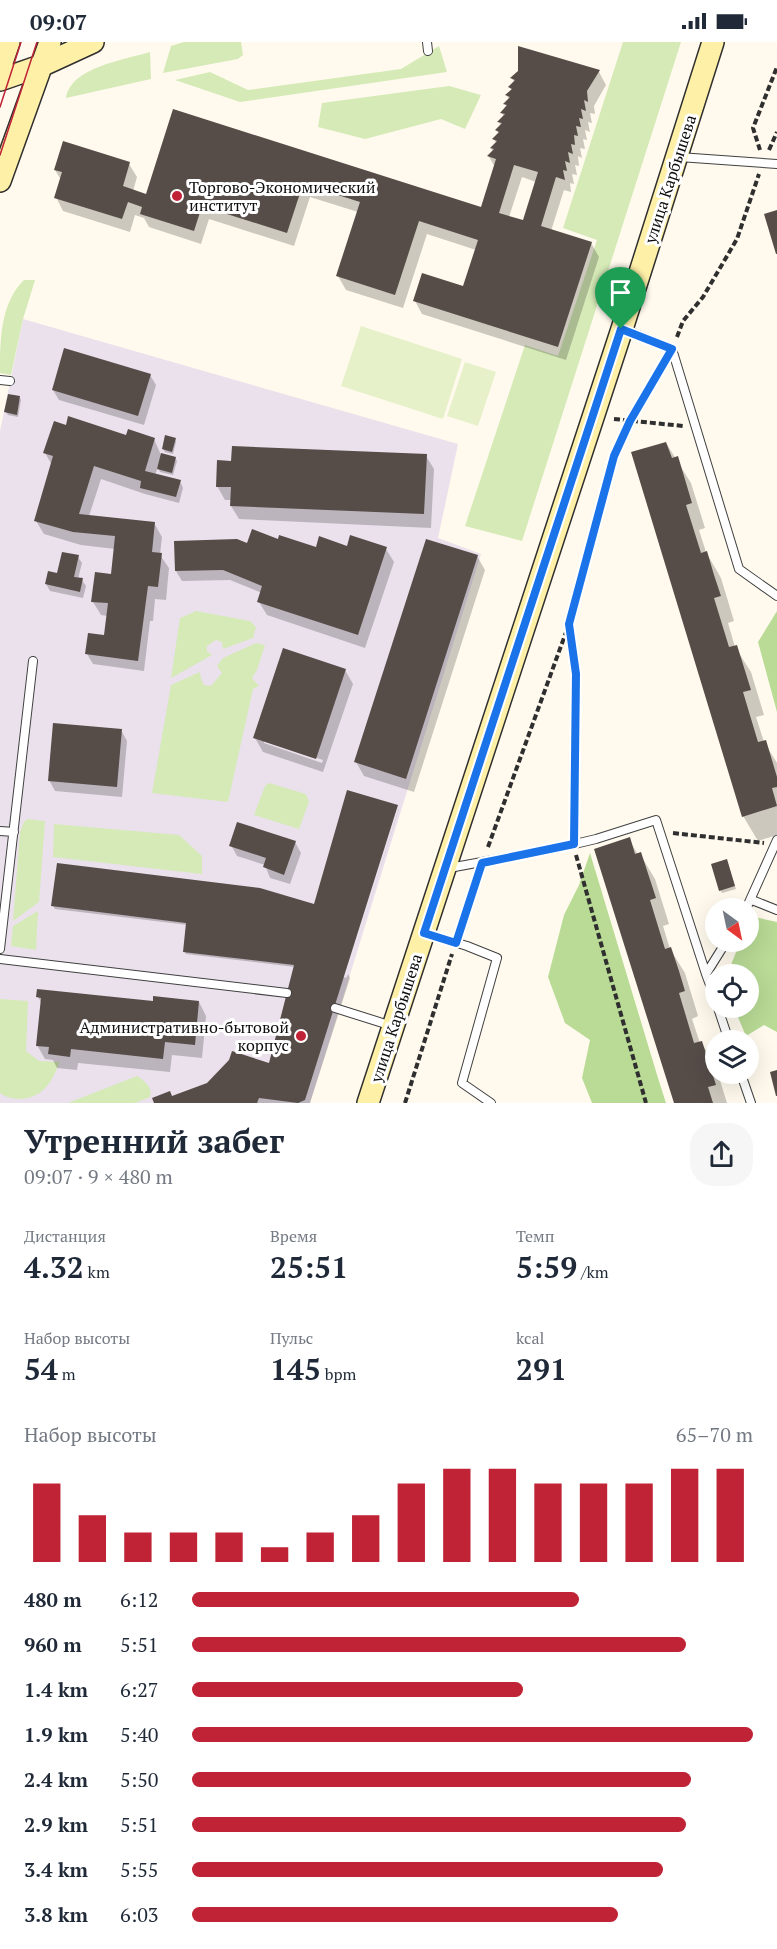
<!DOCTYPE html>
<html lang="ru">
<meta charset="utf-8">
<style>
:root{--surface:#fff;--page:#f6f6f7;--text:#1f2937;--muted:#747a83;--accent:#bf2335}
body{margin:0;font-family:"PT Serif",serif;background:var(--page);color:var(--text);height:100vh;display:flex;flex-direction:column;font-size:22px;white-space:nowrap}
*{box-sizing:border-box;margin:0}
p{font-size:20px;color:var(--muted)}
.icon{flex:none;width:33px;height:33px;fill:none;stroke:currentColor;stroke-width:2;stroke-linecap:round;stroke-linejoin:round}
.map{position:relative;height:1061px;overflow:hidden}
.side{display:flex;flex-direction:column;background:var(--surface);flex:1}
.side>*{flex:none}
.needle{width:39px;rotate:147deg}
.tools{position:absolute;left:705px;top:856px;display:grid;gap:12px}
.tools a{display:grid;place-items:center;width:54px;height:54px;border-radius:50%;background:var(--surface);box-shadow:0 6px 24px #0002;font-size:30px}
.pin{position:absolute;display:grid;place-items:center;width:51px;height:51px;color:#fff;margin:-62px -26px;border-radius:50% 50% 50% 0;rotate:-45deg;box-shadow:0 0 6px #0007}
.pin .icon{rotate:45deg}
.round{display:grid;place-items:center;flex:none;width:63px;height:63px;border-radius:24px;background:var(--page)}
.headline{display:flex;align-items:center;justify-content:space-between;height:102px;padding:0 24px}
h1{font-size:33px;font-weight:600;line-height:45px}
.figures{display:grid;grid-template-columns:repeat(3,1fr);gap:9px;height:102px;padding:6px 24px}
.figures div{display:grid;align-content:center}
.figures b{font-size:30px;font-weight:600}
.figures small{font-size:16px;font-weight:400}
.figures p{font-size:16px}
.chart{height:168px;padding:12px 24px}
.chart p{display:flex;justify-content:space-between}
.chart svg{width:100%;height:108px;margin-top:6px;stroke:var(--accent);stroke-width:6}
ul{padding:0 24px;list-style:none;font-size:20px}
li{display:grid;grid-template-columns:96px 72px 1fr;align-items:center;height:45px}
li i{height:15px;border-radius:8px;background:var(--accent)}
.status{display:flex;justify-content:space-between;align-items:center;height:42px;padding:0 30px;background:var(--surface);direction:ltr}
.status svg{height:16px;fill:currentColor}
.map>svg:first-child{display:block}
.industrial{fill:#eae1ec}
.green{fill:#d5eab7}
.forest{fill:#b9db96}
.pitch{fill:#e6f1c9}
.shadow{fill:#0003;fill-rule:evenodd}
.building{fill:#564d49;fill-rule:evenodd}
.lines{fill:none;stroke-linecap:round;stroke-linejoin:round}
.lane-casing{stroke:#404040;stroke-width:10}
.secondary-casing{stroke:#2f2f2f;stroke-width:24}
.path{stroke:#2f2f2f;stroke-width:4;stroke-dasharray:6 3;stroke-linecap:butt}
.lane{stroke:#fff;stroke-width:8}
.secondary{stroke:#fff0a8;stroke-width:21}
.tram{stroke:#bf2335;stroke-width:1.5}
.route-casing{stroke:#fff;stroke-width:12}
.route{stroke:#1a73e8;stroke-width:8}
.poi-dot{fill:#bf2335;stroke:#fff;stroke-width:2}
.labels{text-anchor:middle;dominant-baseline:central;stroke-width:6;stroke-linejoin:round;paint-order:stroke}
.street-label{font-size:16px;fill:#0d0d0d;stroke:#fff}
.poi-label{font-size:16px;fill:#0d0d0d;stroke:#fff;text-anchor:start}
</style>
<div class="status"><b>09:07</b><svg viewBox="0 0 49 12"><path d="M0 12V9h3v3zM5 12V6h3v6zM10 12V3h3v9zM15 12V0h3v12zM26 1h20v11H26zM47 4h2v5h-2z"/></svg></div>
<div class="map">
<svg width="777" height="1061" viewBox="0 0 777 1061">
<rect width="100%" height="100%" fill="#fffaed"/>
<path class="industrial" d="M23,277l435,125 -20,94 43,16 -171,549h-310v-672z"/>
<path class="green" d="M184,0h57l2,13 -5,4 -75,14 8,-27z
M623,0h58l-159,499 -57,-15 60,-181 33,11 39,-116 -34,-12z
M439,4l8,26 -207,30 -65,-22 35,-8 38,18 153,-21z
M150,10l1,27 -85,19c5,-31 58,-38 84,-46z
M449,44l32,9 -16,34 -24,-10 -76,20 -47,-12 4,-24z
M24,238h11l-12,39 -12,56 -11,-2c0,-31 0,-70 24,-93z
M196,569l54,10 6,6 -3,11 -30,11 -1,-7 -6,-2 -9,6v5l5,4 -41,23 9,-60z
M256,601l9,2 -8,25 -5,8 7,8 -6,3 -25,113 -76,-9 19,-108 29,-13 1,7 3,6 7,1 11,-13 -5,-7 6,-8z
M269,741l37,11 3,8 -10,27 -45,-14 11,-29z
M28,777l17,2 -6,81 -26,19 7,-89 4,-10z
M54,782l125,11 23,21v18l-149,-17z
M38,869l-2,39 -25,-4 2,-20z
M0,957l28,2 -2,50 13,10 21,1c-4,8 -7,18 -14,25 -11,13 -33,16 -46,6z
M137,1034c8,5 16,12 13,21l-15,6h-67z"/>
<path class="forest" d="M777,569v101l-19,-70z
M590,811l68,225 8,25h-74l-10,-25 8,-38 -25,-17 -17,-46 16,-62 15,-30z
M750,874l27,6v110l-13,-7 -18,11 -12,-28h14v-33h-21l13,-33h8z"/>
<path class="pitch" d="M361,284l101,33 -19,60 -102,-33z
M465,320l31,10 -18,54 -31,-10z"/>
<path class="shadow" d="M599,30l7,13 -12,21 1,8 -5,-1 2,10 -4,-1 2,10 -5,-2 2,10 -4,-1 2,10 -5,-1 2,10 -4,-2 1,10 -4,-1 2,10 -5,-1 2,10 -4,-1 1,9 -7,-2 -13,41 40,12 8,14 -33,103 -144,-46 -7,-13 49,-13 12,-38 -49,-16 -24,74 -57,-18 -8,-14 20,-64 -48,-15 -16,49 -85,-27 -8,25 -52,-17 -5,-9 -9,-3 -5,17 -67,-21 -7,-14 5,-17 -6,-10 74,-6 8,13 -4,14 14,5 27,-85 308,98 13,-42 -6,-10 4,-5 -2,-4 5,-5 -2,-4 5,-5 -2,-4 4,-4 -2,-4 5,-5 -2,-4 5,-5 -2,-4 4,-5 -2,-3 5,-5 -2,-4 5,-5 -3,-3zM522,135l14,5 -12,40 -15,-5z
M150,333l6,10 -12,40 -85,-25 -6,-10z
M20,356l1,2 -3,17 -10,-2 -2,-3z
M127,395l27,2 7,16 14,3 2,3 -4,14 -13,-3 -2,-5 -3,8 25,6 3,7 -4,15 -34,-9 -44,-15 -12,37 65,7 8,14 -2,18 9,13 -3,32 -11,-1 -2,22h-3l-6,50 -51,-7 -6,-10 18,-17 3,-21 -7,-1 -8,-13 19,-26 3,-27 -34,-4 -37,-11 -8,-13 16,-56 -7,-12z
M175,397l1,3 -3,12 -8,-2 -2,-3z
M666,401l25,40 14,45 -6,2 7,22 15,26 13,43 -6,2 7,24 16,25 13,43 -8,2 8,25 13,21v72l-19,6 -15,-25z
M426,414l8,13 -3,59 -192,-9 -8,-13 1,-6h-7l-8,-14z
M279,499l38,8 31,-2 38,2 8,13 -29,86 -98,-33 -8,-13 3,-9 -32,-13 -48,1 -6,-10 71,-26z
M477,514l8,14 -71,222 -50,-16 -8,-14z
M78,515l4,6 -4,16 4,1 4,6 -3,12 -33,-7 -4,-7z
M345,628l8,14 -30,88 -60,-20 -8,-14zM264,698l59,20 -1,3 -58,-20z
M121,688l6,11 -5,56 -67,-6 -6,-11z
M399,766v1l-50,161z
M629,797l9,16 2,-1 15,25 14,45 -6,2 7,23 15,24 13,43 -6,3 8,24 1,-1 15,25v7h2l9,29h-51z
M295,800l6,11 -11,31 -20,-6 -5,-13 -28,-9 -6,-11z
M58,822l286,113 2,1 2,-4 2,4 -40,125h-155l114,-38 26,-98 -109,-13 -2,-3 4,-26 -133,-16 -2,-3z
M728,822l8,25 -14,4 -2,-3z
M38,955l116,6 45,-1 7,14 -4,42 -30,-3 -2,17 -92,-9 -1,7 -20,-2 -4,-8 -8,-1 -8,-14 5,-41z"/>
<path class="building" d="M518,4l82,24 -13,21 1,11 -4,-2 2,11 -5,-2 2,10 -4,-1 2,9 -5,-1 2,10 -4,-1 1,10 -4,-1 2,10 -5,-2 2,11 -5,-2 2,10 -4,-1 2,10 -9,-3 -15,49 51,16 -34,105 -145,-46 9,-28 41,13 15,-46 -59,-19 -24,74 -59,-19 24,-74 -57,-18 -16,49 -85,-27 -8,25 -54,-17 2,-7 -14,-5 -6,17 -68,-21 8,-26 -8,-2 9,-29 67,21 -7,24 23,8 27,-85 308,98 15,-48 -9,-3 7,-7 -4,-1 7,-7 -5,-2 7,-7 -4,-2 7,-7 -5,-1 8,-8 -5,-1 7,-8 -4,-1 7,-7 -5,-2 7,-6 -4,-2 7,-7 -5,-2 8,-7zM514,123l24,7 -15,48 -24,-7z
M777,168v44h-1l-12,-40z
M64,306l87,26 -13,42 -86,-26z
M8,352l12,2 -3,19 -13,-3z
M68,374l58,19 2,-6 27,9 -10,33 36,9 -5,17 -36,-9 1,-7 -47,-15 -15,48 76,8 -3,30 10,1 -4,34 -10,-1 -10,75 -53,-7 3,-21 16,2 4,-32 -17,-1 4,-30 16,2 4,-38 -42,-4 -39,-11 19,-65 -10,-3 11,-32 12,4z
M165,393l11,3 -4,14 -10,-3z
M666,400l6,16 6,-2 14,47 -6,2 15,48 6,-2 7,24 7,21 -7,2 15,49 8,-2 14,45 -8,2 15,50 8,-2 11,37v10l-5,1 5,18 -35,11 -111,-365z
M232,404l195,8 -3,60 -194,-8 1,-19h-15l1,-27 14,1z
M161,411l15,4 -4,16 -15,-4z
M252,487l26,10 1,-4 37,12 3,-11 28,10 3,-11 37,12 -29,88 -101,-33 5,-16 -39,-16 -48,1 -1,-30 63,-2 10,4z
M426,497l52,16 -72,224 -52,-17z
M62,510l17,3 -5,22 9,1 -3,14 -35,-8 3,-13 9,2z
M283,606l63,21 -30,90 -63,-21z
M53,681l69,6 -5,58 -69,-6z
M347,748l51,15 -93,295 -7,3 -39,-5 -2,5h-103l-2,-5 18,-7 2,5 35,-13 22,-23 3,-9 37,12 25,-98 -111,-13 3,-29 -135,-17 6,-43 203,25 54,16z
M237,780l59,19 -12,34 -21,-8 3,-9 -37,-12z
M630,795l5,17 6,-2 15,46 -6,2 15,49 6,-2 8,24 6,20 -6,2 15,50 8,-2 14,44 -8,2 5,16h-39l-80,-254z
M727,817l8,27 -16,5 -8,-27z
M37,947l116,12v-5l46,5 -4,44 -30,-3 -2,17 -92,-10 -1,8 -22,-3 1,-7 -13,-1 5,-48 -5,-1z
M777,1028v26h-1l-6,-24z"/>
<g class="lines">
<defs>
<path id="lane" d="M427,0l1,9
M679,115l98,7
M623,287l49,20 67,220 38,27
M0,338l10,1
M0,789l14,1
M449,826l109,-20 38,-9 60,-19 50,154
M752,858l25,10
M746,867l31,-69
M425,891l42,13 30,12 -35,125 29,20
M0,907l33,-288
M0,917l287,34
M716,959l-10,-27 20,-32
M335,966l57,18
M718,966l11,33
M741,1032l10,29"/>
<path id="secondary" d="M0,26l9,-26
M0,38l43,-15 50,-23
M0,139l50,-139
M368,1061l254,-774 91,-287"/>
</defs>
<use href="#lane" class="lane-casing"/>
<use href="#secondary" class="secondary-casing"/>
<path class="path" d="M760,108l-7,-22 24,-61
M769,108l8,-18
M677,295l6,-16 20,-24 34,-58 22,-65
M614,377l69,7
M569,582l7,50 -2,158
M673,791l91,10
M488,805l81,-223 44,-168 17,-35 34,-58
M576,813l70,248
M459,891l19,-59
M405,1061l47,-149"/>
<use href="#lane" class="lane"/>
<use href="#secondary" class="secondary"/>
<path class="tram" d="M0,65l21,-65
M0,113l37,-113"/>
</g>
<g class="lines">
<defs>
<path id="route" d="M621,287l51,20 -42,72 -16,35 -45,168 7,50 -2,170 -92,19 -26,80 -32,-10z"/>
</defs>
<use href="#route" class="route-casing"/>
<use href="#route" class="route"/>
</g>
<g class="poi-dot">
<circle cx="177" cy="154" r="6"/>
<circle cx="301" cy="994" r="6"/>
</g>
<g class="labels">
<g class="street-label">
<text transform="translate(670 137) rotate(-72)">улица Карбышева</text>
<text transform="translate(396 976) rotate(-72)">улица Карбышева</text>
</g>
<g class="poi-label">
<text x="189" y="145">Торгово-Экономический<tspan x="189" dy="18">институт</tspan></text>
<text x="289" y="985" text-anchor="end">Административно-бытовой<tspan x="289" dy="18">корпус</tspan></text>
</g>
</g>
</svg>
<div class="tools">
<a><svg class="needle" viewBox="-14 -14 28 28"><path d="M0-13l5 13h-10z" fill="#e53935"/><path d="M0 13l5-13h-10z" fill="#747a83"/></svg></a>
<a><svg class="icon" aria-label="locate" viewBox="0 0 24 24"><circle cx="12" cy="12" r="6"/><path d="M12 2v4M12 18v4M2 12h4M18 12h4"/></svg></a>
<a><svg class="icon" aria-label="layers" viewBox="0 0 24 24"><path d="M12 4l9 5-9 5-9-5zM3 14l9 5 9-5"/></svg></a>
</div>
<div class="pin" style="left:621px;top:287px;background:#1e9e55"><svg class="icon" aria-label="arrive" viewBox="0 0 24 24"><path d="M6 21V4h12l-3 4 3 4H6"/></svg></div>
</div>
<section class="side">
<div class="headline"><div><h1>Утренний забег</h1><p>09:07 · 9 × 480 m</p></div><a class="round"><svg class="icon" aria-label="share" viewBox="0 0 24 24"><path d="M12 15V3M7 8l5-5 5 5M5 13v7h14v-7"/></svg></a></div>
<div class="figures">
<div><p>Дистанция</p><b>4.32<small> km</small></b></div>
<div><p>Время</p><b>25:51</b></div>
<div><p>Темп</p><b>5:59<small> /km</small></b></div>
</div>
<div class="figures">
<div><p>Набор высоты</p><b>54<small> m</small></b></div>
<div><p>Пульс</p><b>145<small> bpm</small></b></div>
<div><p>kcal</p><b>291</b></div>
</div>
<div class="chart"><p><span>Набор высоты</span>65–70 m</p>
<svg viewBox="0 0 160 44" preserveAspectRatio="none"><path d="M5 44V12M15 44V25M25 44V32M35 44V32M45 44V32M55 44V38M65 44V32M75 44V25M85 44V12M95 44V6M105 44V6M115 44V12M125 44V12M135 44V12M145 44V6M155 44V6"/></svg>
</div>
<ul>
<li><b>480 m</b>6:12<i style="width:69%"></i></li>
<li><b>960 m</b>5:51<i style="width:88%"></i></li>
<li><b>1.4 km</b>6:27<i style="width:59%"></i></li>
<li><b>1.9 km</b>5:40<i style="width:100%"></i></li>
<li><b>2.4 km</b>5:50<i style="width:89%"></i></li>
<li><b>2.9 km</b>5:51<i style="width:88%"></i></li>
<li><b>3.4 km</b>5:55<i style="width:84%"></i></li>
<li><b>3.8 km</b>6:03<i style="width:76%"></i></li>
</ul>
</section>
